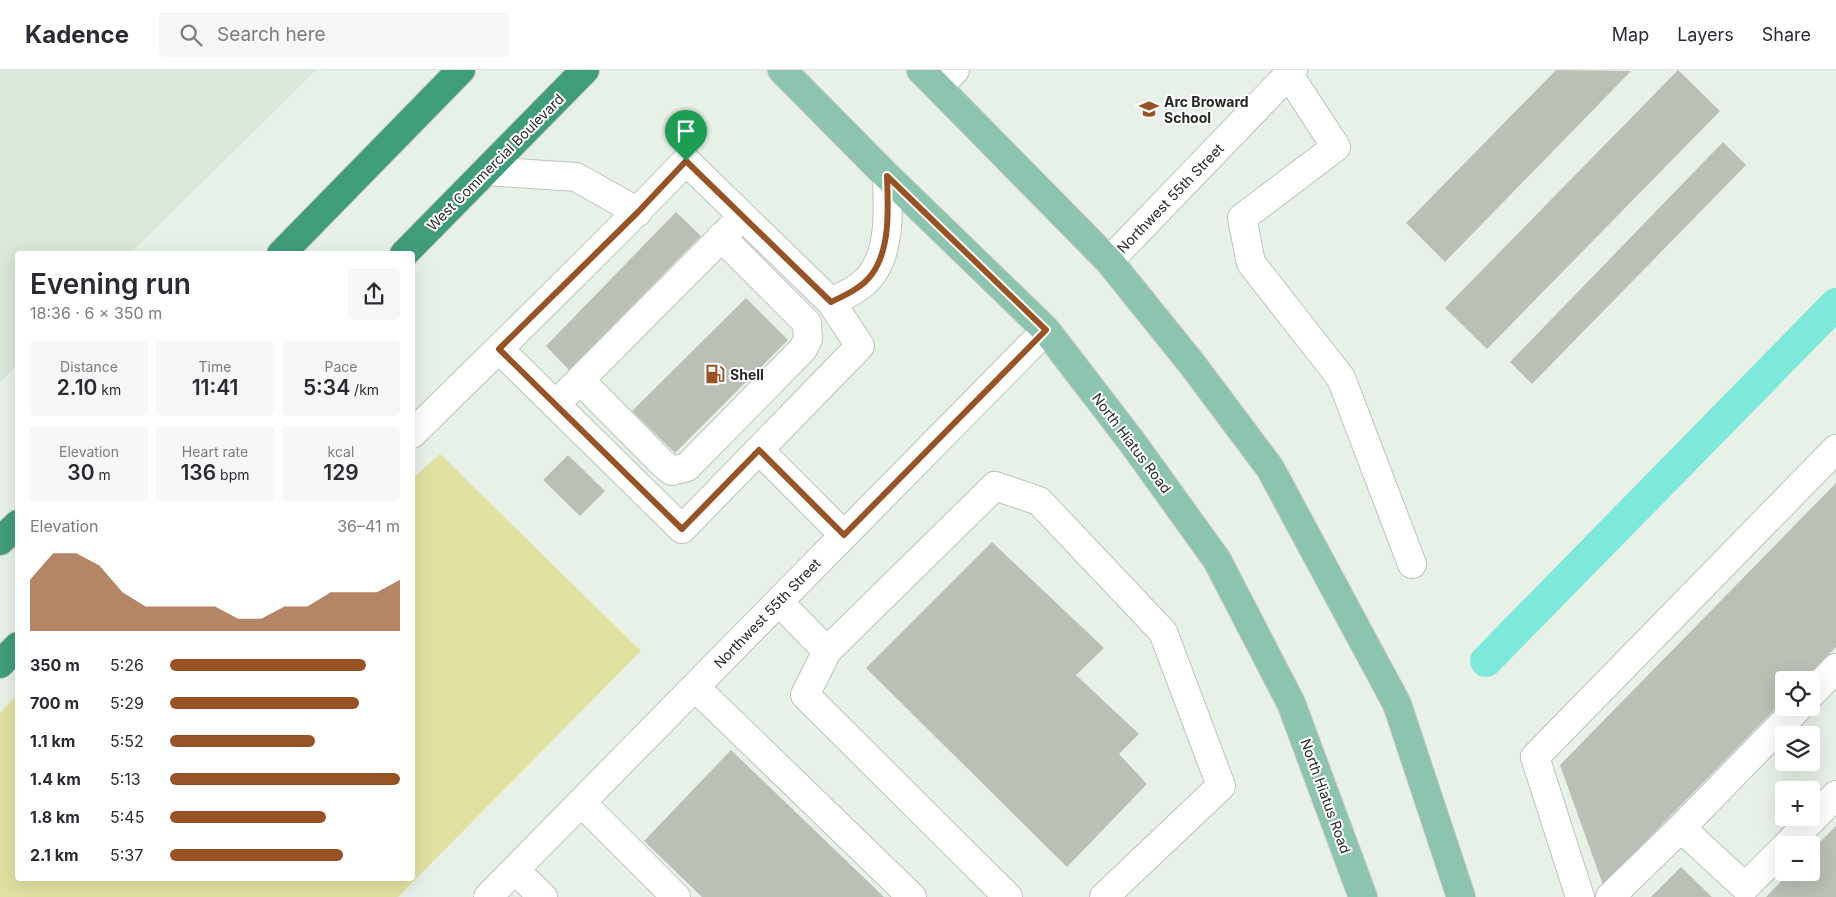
<!DOCTYPE html>
<meta charset="utf-8">
<style>
:root{--surface:#fff;--page:#f7f7f7;--text:#2b2b33;--muted:#7c7c81;--line:#e1e1e2;--accent:#975325}
body{margin:0;font-family:Inter,sans-serif;background:var(--page);color:var(--text);height:100vh;display:flex;flex-direction:column;font-size:19px;white-space:nowrap}
*{box-sizing:border-box;margin:0}
p{font-size:16px;color:var(--muted)}
.icon{flex:none;width:28px;height:28px;fill:none;stroke:currentColor;stroke-width:2;stroke-linecap:round;stroke-linejoin:round}
.map{position:relative;flex:1;overflow:hidden}
.panel{position:absolute;left:15px;top:181px;width:400px;height:630px;display:flex;flex-direction:column;background:var(--surface);border-radius:5px;box-shadow:0 5px 20px #0002}
.panel>*{flex:none}
.tools{position:absolute;left:1775px;top:601px;display:grid;gap:10px}
.tools a{display:grid;place-items:center;width:45px;height:45px;border-radius:5px;background:var(--surface);box-shadow:0 5px 20px #0002;font-size:25px}
.pin{position:absolute;display:grid;place-items:center;width:42px;height:42px;color:#fff;margin:-51px -21px;border-radius:50% 50% 50% 0;rotate:-45deg;box-shadow:0 0 5px #0007}
.pin .icon{rotate:45deg}
.round{display:grid;place-items:center;flex:none;width:52px;height:52px;border-radius:5px;background:var(--page)}
.summary{display:flex;align-items:center;justify-content:space-between;height:85px;padding:0 15px}
h1{font-size:28px;font-weight:600;line-height:38px}
.stats{display:grid;grid-template-columns:repeat(3,1fr);gap:8px;height:85px;padding:5px 15px}
.stats div{display:grid;align-content:center;border-radius:5px;background:var(--page);text-align:center}
.stats b{font-size:21px;font-weight:600}
.stats small{font-size:14px;font-weight:400}
.stats p{font-size:14px}
.chart{height:140px;padding:10px 15px}
.chart p{display:flex;justify-content:space-between}
.chart svg{width:100%;height:90px;margin-top:5px;fill:var(--accent);opacity:.7}
ul{padding:0 15px;list-style:none;font-size:16px}
li{display:grid;grid-template-columns:80px 60px 1fr;align-items:center;height:38px}
li i{height:12px;border-radius:6px;background:var(--accent)}
header{display:flex;align-items:center;gap:30px;box-sizing:border-box;height:70px;padding:0 25px;background:var(--surface);border-bottom:1px solid var(--line)}
header strong{font-size:24px}
nav{display:flex;gap:28px;margin-inline-start:auto;font-size:18px}
.search{width:350px;height:45px;background:var(--page);display:flex;align-items:center;gap:12px;box-sizing:border-box;padding:0 18px;border-radius:5px;color:var(--muted);font-size:19px}
.map>svg:first-child{display:block}
.built{fill:#d9e8da}
.green{fill:#e1e2a1}
.lines{fill:none;stroke-linecap:round;stroke-linejoin:round}
.canal{stroke:#7ee8da;stroke-width:32}
.building{fill:#bbc0b6}
.minor-casing{stroke:#bbc4bb;stroke-width:30}
.major-casing{stroke:#cbcbcb;stroke-width:30}
.highway-casing{stroke:#cbcbcb;stroke-width:30}
.minor{stroke:#fff;stroke-width:28}
.major{stroke:#8cc4af;stroke-width:28}
.highway{stroke:#409d7a;stroke-width:28}
.route-casing{stroke:#fff;stroke-width:10}
.route{stroke:#975325;stroke-width:6}
.labels{text-anchor:middle;dominant-baseline:central;stroke-width:4;stroke-linejoin:round;paint-order:stroke}
.poi-label{font-size:14px;font-weight:bold;fill:#252825;stroke:#fff;text-anchor:start}
.street-label{font-size:14px;fill:#252825;stroke:#fff}
</style>
<header>
<strong>Kadence</strong>
<div class="search"><svg class="icon" aria-label="search" viewBox="0 0 24 24"><circle cx="10" cy="10" r="6"/><path d="M15 15l6 6"/></svg>Search here</div>
<nav><a>Map</a><a>Layers</a><a>Share</a></nav>
</header>
<div class="map">
<svg width="1836" height="827" viewBox="0 0 1836 827">
<rect width="100%" height="100%" fill="#e8f1e8"/>
<path class="built" d="M0,0h316l-186,184h-112l-1,111 -17,18z"/>
<path class="green" d="M440,384l201,197 -243,246h-398v-184l17,-19 1,185h394l1,-401z"/>
<g class="lines">
<path class="canal" d="M1486,591l350,-357"/>
</g>
<path class="building" d="M1556,0l75,1 -186,191 -39,-39z
M1678,0l42,41 -233,238 -42,-41z
M1723,72l23,23 -214,219 -22,-22z
M676,142l25,24 -132,134 -23,-24z
M746,228l42,42 -113,113 -43,-42z
M568,385l37,36 -25,25 -37,-36z
M1836,413v164l-32,33h-20v20l-181,185 -43,-120z
M992,472l112,106 -28,27 63,59 -20,20 28,30 -80,83 -201,-199z
M731,680l153,147h-182l-58,-56z
M1836,756v71h-70l24,-25h21v-21z
M1681,797l31,30h-61z"/>
<g class="lines">
<defs>
<path id="minor" d="M1289,5l47,72 -94,71 9,45 90,115 71,186
M939,17l16,-17
M486,101l90,6 62,35
M1109,191l184,-191
M831,232c15,-7 32,-15 41,-28 19,-26 16,-68 15,-98
M580,310l82,83 10,8 15,-4 116,-118 5,-10 -1,-16 -86,-86
M567,323l167,-168
M412,364c92,-91 185,-180 274,-273l145,141 29,44 -178,183 -183,-180
M759,380l85,85
M779,532l48,49
M695,617l217,210
M1811,624l25,-26
M582,733l94,94
M1681,758l117,-120
M1787,775l49,-50
M515,800l28,27
M488,827l558,-567
M1008,827l-203,-202 22,-44 168,-165 44,15 124,131 58,154 -117,111
M1580,827l-45,-140 301,-308
M1610,827l71,-69 64,59 39,-39"/>
<path id="major" d="M782,0l105,106 159,154 86,112 85,118 74,143 72,194
M921,0l188,191 83,103 78,104 127,236 64,193"/>
<path id="highway" d="M281,184l180,-184
M404,184l181,-184
M0,471l18,-17
M0,594l18,-18"/>
</defs>
<use href="#minor" class="minor-casing"/>
<use href="#major" class="major-casing"/>
<use href="#highway" class="highway-casing"/>
<use href="#minor" class="minor"/>
<use href="#major" class="major"/>
<use href="#highway" class="highway"/>
</g>
<g class="lines">
<defs>
<path id="route" d="M686,91l145,141c15,-7 32,-15 41,-28 19,-26 16,-68 15,-98l159,154 -202,205 -85,-85 -77,79 -183,-180 139,-137z"/>
</defs>
<use href="#route" class="route-casing"/>
<use href="#route" class="route"/>
</g>
<defs>
<symbol id="school-bare" viewBox="-9 -9 18 18"><path d="M0-5L7-2L0 1L-7-2ZM-4 1L0 2.5L4 1V4Q0 6-4 4Z" fill="#975325" stroke="#fff" stroke-width="2.5" paint-order="stroke"/></symbol>
<symbol id="fuel-bare" viewBox="-9 -9 18 18"><path d="M-5.5-6h7V0h2V4h1.3V-2.5L3-4.5l.8-.8L6-3V5H2.5V1h-1V6h-7ZM-4.2-4.7v3.2H.2V-4.7Z" fill="#975325" stroke="#fff" stroke-width="2.5" paint-order="stroke"/></symbol>
</defs>
<g fill-rule="evenodd">
<use href="#school-bare" x="1135" y="25" width="28" height="28"/>
<use href="#fuel-bare" x="701" y="290" width="28" height="28"/>
</g>
<g class="labels">
<g class="poi-label">
<text x="1164" y="31">Arc Broward<tspan x="1164" dy="16">School</tspan></text>
<text x="730" y="304">Shell</text>
</g>
<g class="street-label">
<text transform="translate(495 92) rotate(-45)">West Commercial Boulevard</text>
<text transform="translate(1170 128) rotate(-46)">Northwest 55th Street</text>
<text transform="translate(1132 373) rotate(53)">North Hiatus Road</text>
<text transform="translate(767 543) rotate(-46)">Northwest 55th Street</text>
<text transform="translate(1326 726) rotate(70)">North Hiatus Road</text>
</g>
</g>
</svg>
<div class="tools">
<a><svg class="icon" aria-label="locate" viewBox="0 0 24 24"><circle cx="12" cy="12" r="6"/><path d="M12 2v4M12 18v4M2 12h4M18 12h4"/></svg></a>
<a><svg class="icon" aria-label="layers" viewBox="0 0 24 24"><path d="M12 4l9 5-9 5-9-5zM3 14l9 5 9-5"/></svg></a>
<a>+</a>
<a>−</a>
</div>
<div class="pin" style="left:686px;top:91px;background:#1e9e55"><svg class="icon" aria-label="arrive" viewBox="0 0 24 24"><path d="M6 21V4h12l-3 4 3 4H6"/></svg></div>
<section class="panel">
<div class="summary"><div><h1>Evening run</h1><p>18:36 · 6 × 350 m</p></div><a class="round"><svg class="icon" aria-label="share" viewBox="0 0 24 24"><path d="M12 15V3M7 8l5-5 5 5M5 13v7h14v-7"/></svg></a></div>
<div class="stats">
<div><p>Distance</p><b>2.10<small> km</small></b></div>
<div><p>Time</p><b>11:41</b></div>
<div><p>Pace</p><b>5:34<small> /km</small></b></div>
</div>
<div class="stats">
<div><p>Elevation</p><b>30<small> m</small></b></div>
<div><p>Heart rate</p><b>136<small> bpm</small></b></div>
<div><p>kcal</p><b>129</b></div>
</div>
<div class="chart"><p><span>Elevation</span>36–41 m</p>
<svg viewBox="0 0 160 44" preserveAspectRatio="none"><path d="M0 44V19L10 6L20 6L30 12L40 25L50 32L60 32L70 32L80 32L90 38L100 38L110 32L120 32L130 25L140 25L150 25L160 19V44z"/></svg>
</div>
<ul>
<li><b>350 m</b>5:26<i style="width:85%"></i></li>
<li><b>700 m</b>5:29<i style="width:82%"></i></li>
<li><b>1.1 km</b>5:52<i style="width:63%"></i></li>
<li><b>1.4 km</b>5:13<i style="width:100%"></i></li>
<li><b>1.8 km</b>5:45<i style="width:68%"></i></li>
<li><b>2.1 km</b>5:37<i style="width:75%"></i></li>
</ul>
</section>
</div>
